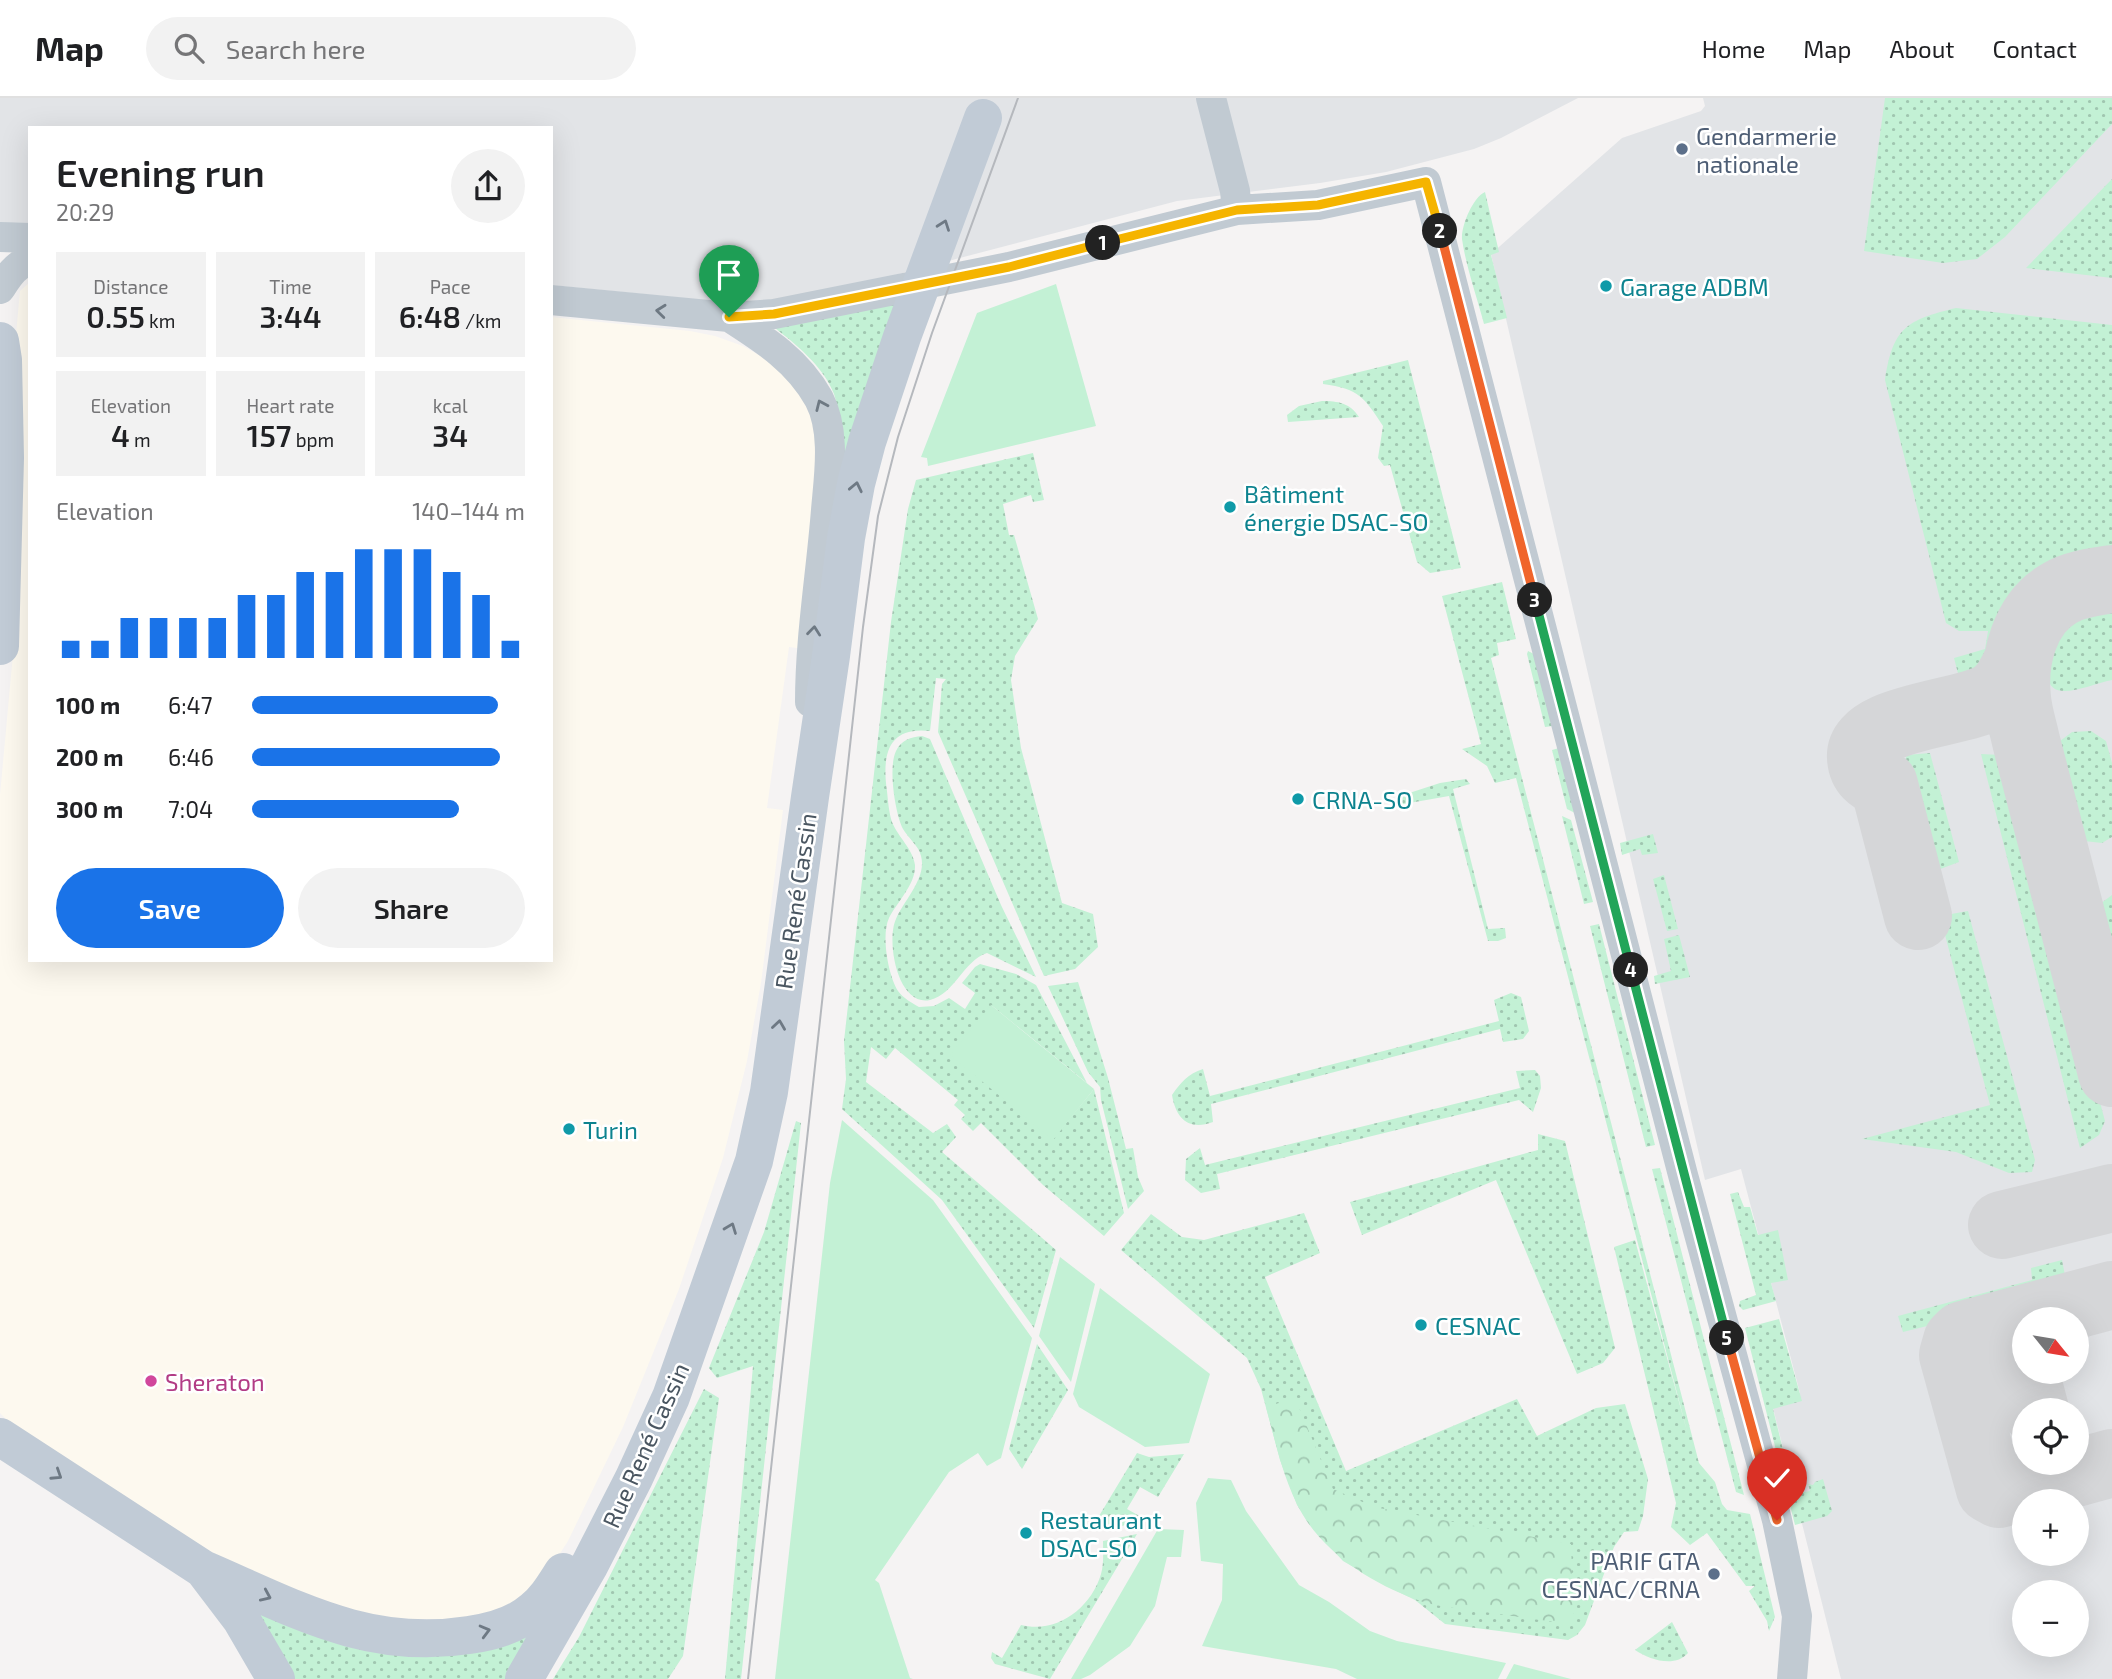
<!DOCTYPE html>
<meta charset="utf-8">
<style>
:root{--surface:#fff;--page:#f2f2f2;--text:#202124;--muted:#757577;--line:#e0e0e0;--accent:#1a73e8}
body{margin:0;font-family:"Exo 2",sans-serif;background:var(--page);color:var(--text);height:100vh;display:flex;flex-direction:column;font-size:26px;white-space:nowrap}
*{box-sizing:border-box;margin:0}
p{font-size:23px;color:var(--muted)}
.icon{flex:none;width:38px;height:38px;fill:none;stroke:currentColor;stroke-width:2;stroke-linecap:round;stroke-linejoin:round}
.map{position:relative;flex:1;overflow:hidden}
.drawer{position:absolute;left:28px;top:28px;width:525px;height:836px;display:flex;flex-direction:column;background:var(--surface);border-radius:0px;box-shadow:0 7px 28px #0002}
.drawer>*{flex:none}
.needle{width:46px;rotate:120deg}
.buttons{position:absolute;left:2012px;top:1209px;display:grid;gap:14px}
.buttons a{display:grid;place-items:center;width:77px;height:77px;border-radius:50%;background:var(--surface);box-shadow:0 7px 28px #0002;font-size:35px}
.pin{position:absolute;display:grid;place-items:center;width:60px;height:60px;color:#fff;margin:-72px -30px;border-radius:50% 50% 50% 0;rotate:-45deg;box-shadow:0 0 7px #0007}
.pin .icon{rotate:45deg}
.km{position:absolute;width:35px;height:35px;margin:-18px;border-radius:50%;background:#222;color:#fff;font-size:19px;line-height:35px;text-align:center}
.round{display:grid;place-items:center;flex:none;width:74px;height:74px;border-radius:37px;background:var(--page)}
.head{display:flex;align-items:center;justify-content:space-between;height:119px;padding:0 28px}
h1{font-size:38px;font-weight:600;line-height:52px}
.metrics{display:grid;grid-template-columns:repeat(3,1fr);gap:10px;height:119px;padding:7px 28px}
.metrics div{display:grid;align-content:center;border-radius:0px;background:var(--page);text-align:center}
.metrics b{font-size:30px;font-weight:600}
.metrics small{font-size:19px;font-weight:400}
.metrics p{font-size:19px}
.chart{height:196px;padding:14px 28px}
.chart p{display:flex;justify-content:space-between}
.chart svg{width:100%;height:126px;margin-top:7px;stroke:var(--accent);stroke-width:6}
.cta{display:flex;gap:14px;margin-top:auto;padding:14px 28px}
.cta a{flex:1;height:80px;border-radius:42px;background:var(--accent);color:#fff;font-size:28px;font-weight:600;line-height:80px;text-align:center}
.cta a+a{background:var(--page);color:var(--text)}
ul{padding:0 28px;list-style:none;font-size:23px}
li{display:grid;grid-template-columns:112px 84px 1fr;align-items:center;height:52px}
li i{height:18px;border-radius:9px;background:var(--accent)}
header{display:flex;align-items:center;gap:42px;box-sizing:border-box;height:98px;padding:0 35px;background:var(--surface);border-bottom:2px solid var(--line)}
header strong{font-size:33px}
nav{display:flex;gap:38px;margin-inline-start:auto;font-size:24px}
.search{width:490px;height:63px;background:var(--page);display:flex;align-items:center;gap:18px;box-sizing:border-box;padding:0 24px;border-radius:38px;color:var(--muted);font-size:26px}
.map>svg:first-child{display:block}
.commercial{fill:#fdf9ef}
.airport{fill:#e2e4e7;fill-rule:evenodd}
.grass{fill:url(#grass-dots)}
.forest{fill:url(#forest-crowns)}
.green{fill:#c3f1d5}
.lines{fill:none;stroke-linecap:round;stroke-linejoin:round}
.taxiway{stroke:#d5d6d8;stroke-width:68}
.street{stroke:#c1cad2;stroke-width:30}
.secondary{stroke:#c1cbd6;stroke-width:38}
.tram{stroke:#b5b8bd;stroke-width:2}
.oneway{stroke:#6e7984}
.oneway2{stroke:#6e7983}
.split-1-casing{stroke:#fff;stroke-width:14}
.split-2-casing{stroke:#fff;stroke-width:14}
.split-3-casing{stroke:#fff;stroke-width:14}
.split-4-casing{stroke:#fff;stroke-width:14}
.split-5-casing{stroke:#fff;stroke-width:14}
.split-6-casing{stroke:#fff;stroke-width:14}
.split-1{stroke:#f5b400;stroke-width:9}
.split-2{stroke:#f5b400;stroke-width:9}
.split-3{stroke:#f0652b;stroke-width:9}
.split-4{stroke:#22a559;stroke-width:9}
.split-5{stroke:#22a559;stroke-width:9}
.split-6{stroke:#f0652b;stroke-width:9}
.service-dot{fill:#5c6f8a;stroke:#fff;stroke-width:2.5}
.culture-dot{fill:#0f9aa8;stroke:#fff;stroke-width:2.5}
.hotel-dot{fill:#d1479c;stroke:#fff;stroke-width:2.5}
.labels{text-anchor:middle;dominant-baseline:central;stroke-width:5;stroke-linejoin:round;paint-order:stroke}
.service-label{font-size:24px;fill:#4e5e75;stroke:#fff;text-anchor:start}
.culture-label{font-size:24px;fill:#0d838f;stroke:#fff;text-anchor:start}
.street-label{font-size:24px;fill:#4a5661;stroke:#fff}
.hotel-label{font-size:24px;fill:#b23c85;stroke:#fff;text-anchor:start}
</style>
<header>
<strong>Map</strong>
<div class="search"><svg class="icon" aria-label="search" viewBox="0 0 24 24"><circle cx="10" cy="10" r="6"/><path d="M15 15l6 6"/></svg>Search here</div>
<nav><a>Home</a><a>Map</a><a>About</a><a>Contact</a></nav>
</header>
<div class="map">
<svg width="2112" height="1581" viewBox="0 0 2112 1581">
<defs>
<pattern id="grass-dots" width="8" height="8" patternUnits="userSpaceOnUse" patternTransform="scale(1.75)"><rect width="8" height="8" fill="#c3f1d5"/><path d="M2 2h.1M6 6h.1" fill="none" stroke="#a0c6b0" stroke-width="1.8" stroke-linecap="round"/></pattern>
<pattern id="forest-crowns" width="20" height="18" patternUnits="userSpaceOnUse" patternTransform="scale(1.75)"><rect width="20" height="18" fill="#c3f1d5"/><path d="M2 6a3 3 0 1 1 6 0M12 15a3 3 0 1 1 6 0" fill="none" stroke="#a0c6b0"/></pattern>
</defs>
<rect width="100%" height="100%" fill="#f5f3f3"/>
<path class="commercial" d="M30,184v679h521v-644l139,14 25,5 28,10 26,15 22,19 16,23 15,34 -18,212 -15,-2 -22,161 16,2 -22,173 -14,78 -24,97 -44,131 -56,138 -55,114 -29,45 -27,25 -37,10 -121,-4 -143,-64 -201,-130 -10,-10v-618l19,-206 -3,-255 4,-43z"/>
<path class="airport" d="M0,0h1578l-77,40 -27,11 -88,23 -66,11 -143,18 -404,106 -222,-22v-157h-521v103l-30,-4z
M1703,0h409v1581h-271l-68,-271 27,-15 -59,-224 -36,11 -214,-926 131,-116 79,-27 4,-5zM2025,1222h52v52h-52zM2025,1312h52v53h-52zM2025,1404h52v52h-52zM2025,1494h52v53h-52z"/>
<path class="grass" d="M1885,0h227v26l-107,113 -28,22 -34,4 -79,-12z
M2112,81v99l-86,-10z
M1485,94l14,60 -8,3 16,63 -23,6c-7,-27 -18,-57 -22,-85 -1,-13 11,-42 23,-47z
M898,199l-56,191c-2,-26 0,-70 -8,-94 -10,-27 -40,-52 -62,-68z
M1956,210l156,17v230l-34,5 -35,13 -31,30 -27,68 -24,14 -7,-27 31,-9 3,-18h-29l-13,-8 -61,-243c8,-53 22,-60 71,-72z
M1408,262l53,208 -31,5 -13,-11 -27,-97 -6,1 -6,-8 5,-32c-19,-29 -24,-37 -60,-42v-3z
M1322,303c16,0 28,2 37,16l-71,5 -1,-7 12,-9z
M1033,355l11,47 -11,2 -2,-7 -28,9 6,31h5l24,84 -23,37 -4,24 10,68 41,155 31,11 5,33 -23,22 -31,7 -106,-244 4,-48 4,-5 -10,-1 -6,53c-43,-5 -48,25 -43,60 1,10 2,22 5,31 6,15 21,27 23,43 1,19 -18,37 -26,53 -8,17 -1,57 9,73 5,7 14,12 21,16l15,-1 15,-8 16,11 10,-16 -13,-10 13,-16 5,-3 36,10 20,11 51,98 -96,-78 62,134 41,-50 30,124 -20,23 -61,-51 -62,-62 -8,8 -12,-12 4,-4 -11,-10 4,-5 -63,-52 -9,11 -15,-12 -5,35 67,51 14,-9 9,13 -14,15 114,98 -22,78 -92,-128 -100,-91 4,-30 -2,-38 47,-419 17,-113 8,-29z
M1502,484l14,57 -19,4 2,12 -8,3 208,805 16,19 7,22 5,6 23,4 25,103 -6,14 -2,-10 -18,-30 6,-5h-9l-39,-53 -17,12 -19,-18 5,-24 -62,-256 21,-7 53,195 -172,-657 -21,5 -8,-17 -25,-17 19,-5 -39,-148z
M2112,513v69c-15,3 -33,11 -48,11 -32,1 -12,-59 5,-71 11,-6 31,-6 43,-9z
M1528,553l6,3 19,72 -8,1 -18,-73z
M2091,633l15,10 6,22v74l-10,6 -18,-2 -17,-16 -16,-67 5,-14 16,-12z
M922,638l8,3 71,166 35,72 -49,-24c-24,8 -32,41 -57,47 -33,7 -44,-60 -34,-81 8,-19 31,-41 25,-63 -2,-10 -13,-18 -18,-27 -8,-16 -15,-62 -7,-78 5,-11 15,-14 26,-15z
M1559,650l16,65 -8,-4 -15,-59z
M1930,655l29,109 -24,9 -7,-2 -27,-99 6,-15z
M1981,656l20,1 8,4 96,362 -6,14 -19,13z
M1466,681l4,5 -17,5 35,140 17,-1 1,10 -8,3h-10l-39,-145 -51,9 2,-9 40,-13z
M1562,718l9,4 22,82 -9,2z
M1653,736l5,19 -16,2 -2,-6 -18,6 -2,-12z
M1664,777l14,54 -11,2 -14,-52z
M2112,797v97l-20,-73 8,-15z
M1968,813l67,249 -3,12 -23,1 -53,-21 -94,-13 128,-34 -50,-189z
M1599,826l56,221 -9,2 -56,-221z
M1679,837l11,42 -35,7 -1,-8 17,-5 -7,-32z
M1078,884l30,96 18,71 7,-1 5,29 6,14 -16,18 -27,-109 -1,-13 -12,-15 -40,-86z
M1511,895l10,4 8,34 -6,8 -20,3 -3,-13 -289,75 2,18c-24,9 -37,-3 -41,-27 9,-13 16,-21 31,-26l7,27 289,-75 -5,-21z
M1535,972l5,6 1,12 -8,24 -14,-12 -302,74 3,15 -19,4 -16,-13 1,-21 14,-11 5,17 315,-77 -4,-17z
M796,1023l5,2 -60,556h-16l28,-313 -36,12 -8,-10 55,-136z
M1538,1036l27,7 50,207 -12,15 -26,11 -81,-194 -134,55 -12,-33 188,-52z
M1660,1070l84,327 -8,-3 -84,-323z
M1738,1094l6,15h6l8,28 20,-5 10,50 -17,3 5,18 -33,9 -4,-4 1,-5 16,-6 -26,-101z
M1304,1115l16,40 -55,24 81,194 171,-72 20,37 59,-28 29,-4 23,75 -5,37 -5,15 -14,1 -10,15 -29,78 -8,10 -9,5 -123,-16 -30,-24 -36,-18 -36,-21 -29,-31 -17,-25 -17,-45 -19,-71 -14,-31 -126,-108 30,-36 31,23 22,3z
M2062,1162l6,31 -165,41 -5,-16 134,-36 -1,-12z
M1779,1221l23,82 -29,8 21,85 16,-3 -2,-7 5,1 2,-3 8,-3 9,32 -5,5 -32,9 -50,-197z
M1037,1246l31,46 -46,79 -13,-20z
M704,1291l15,9 -36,258 -15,23h-115l26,-42z
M1137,1355l12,4 35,-3 -26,43 -18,-10 -13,22 18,10 -36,11 -10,-14z
M1137,1436l-87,145 -55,-15 -4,-6 1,-6 10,6 19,-33c36,9 70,-17 80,-51 3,-10 2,-22 2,-33z
M255,1511l94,29 186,-18 -27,59h-217z
M1672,1524l16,31c-13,15 -38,7 -53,-3z"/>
<path class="forest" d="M1295,1300l38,91 41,18 197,37 3,81c-32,-5 -64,-9 -96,-14 -21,-3 -43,-4 -63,-12 -46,-17 -96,-49 -118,-95 -15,-30 -22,-64 -31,-97z"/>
<path class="green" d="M1056,186l40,142 -168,40 -1,-8 -6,-1 56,-144z
M991,907l103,84 -41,51 -103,-85z
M842,1022l91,80 99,138 -31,120 -14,8 -9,-13 -29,19 -74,108 4,3 31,95 3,1h-138l55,-496z
M1060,1159l35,27 -24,98 -32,-46z
M1100,1190l110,86 -21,69 -44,4 -66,-40 -6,-13z
M1208,1380l23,2 15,31 53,74 30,17 41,29 27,10 109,22 -8,16h-141l-21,-10 -134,-23 20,-46 1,-36 -22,-3 -5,-58z
M1158,1431l26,1 -3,27h-14l-12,49 -25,40 -40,29 -9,4h-10z
M1514,1566l57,15h-65z"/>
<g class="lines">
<path class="taxiway" d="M2112,481c-17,3 -37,5 -52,14 -36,20 -47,67 -43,105 1,14 6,29 9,43l86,332
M1918,818l-34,-131c-13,-6 -22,-12 -23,-27 -3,-42 104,-43 133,-63 12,-8 18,-23 24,-35
M2002,1127l110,-27
M2112,1197l-149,40 -6,6 -4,14 37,134 9,5 113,-31
M2026,1220l-8,10 -1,14 18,68"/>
<path class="street" d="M1211,0l24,93 2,19
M0,139l30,1
M0,191c8,-12 15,-24 30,-29
M551,202l178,17 45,-3 235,-47 228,-57 81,-5 108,-23 257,993 94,345 20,96 -5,63
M729,219c36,23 69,44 90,82 17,32 10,76 7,111 -5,64 -16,128 -16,192"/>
<path class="secondary" d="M0,243l3,19 2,98 -5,188
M0,1339l203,132 38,50 35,60
M203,1471c91,39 164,82 266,66 22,-3 47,-10 64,-25 13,-10 21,-24 30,-38
M524,1581l65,-113 45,-88 37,-81 83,-236 15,-69 41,-295 21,-141 15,-118 10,-54 11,-42 35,-105 81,-219"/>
<path class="tram" d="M748,1581l115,-1052 15,-111 20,-79 34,-104 86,-235"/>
</g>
<defs><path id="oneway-chevron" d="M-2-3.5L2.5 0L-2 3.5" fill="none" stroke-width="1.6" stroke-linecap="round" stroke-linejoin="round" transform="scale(1.75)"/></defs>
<g class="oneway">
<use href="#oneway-chevron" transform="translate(944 127) rotate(-70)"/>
<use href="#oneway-chevron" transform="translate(856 389) rotate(-78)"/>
<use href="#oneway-chevron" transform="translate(779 927) rotate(-82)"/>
<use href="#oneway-chevron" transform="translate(731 1130) rotate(-69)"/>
<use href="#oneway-chevron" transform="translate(57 1377) rotate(33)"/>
<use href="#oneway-chevron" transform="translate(266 1498) rotate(24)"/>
<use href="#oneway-chevron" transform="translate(485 1533) rotate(-15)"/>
</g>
<g class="oneway2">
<use href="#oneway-chevron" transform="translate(661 213) rotate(-174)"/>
<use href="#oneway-chevron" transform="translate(821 307) rotate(-114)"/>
<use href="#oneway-chevron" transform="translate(814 533) rotate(-84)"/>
</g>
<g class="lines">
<defs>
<path id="split-1" d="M729,219l45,-3 235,-47 94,-24"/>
<path id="split-2" d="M1103,145l134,-33 81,-5 108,-23 14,49"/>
<path id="split-3" d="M1440,133l95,369"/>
<path id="split-4" d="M1535,502l96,370"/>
<path id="split-5" d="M1631,872l96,368"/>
<path id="split-6" d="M1727,1240l50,182"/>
</defs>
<use href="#split-1" class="split-1-casing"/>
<use href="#split-2" class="split-2-casing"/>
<use href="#split-3" class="split-3-casing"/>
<use href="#split-4" class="split-4-casing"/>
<use href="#split-5" class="split-5-casing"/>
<use href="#split-6" class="split-6-casing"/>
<use href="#split-1" class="split-1"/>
<use href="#split-2" class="split-2"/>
<use href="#split-3" class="split-3"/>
<use href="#split-4" class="split-4"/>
<use href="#split-5" class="split-5"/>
<use href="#split-6" class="split-6"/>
</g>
<g class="service-dot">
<circle cx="1682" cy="51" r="7"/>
<circle cx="1714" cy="1476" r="7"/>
</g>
<g class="culture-dot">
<circle cx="1606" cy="188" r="7"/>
<circle cx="1230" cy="409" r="7"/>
<circle cx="1298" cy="701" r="7"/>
<circle cx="569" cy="1031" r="7"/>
<circle cx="1421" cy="1227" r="7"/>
<circle cx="1026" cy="1435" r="7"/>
</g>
<circle class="hotel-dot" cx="151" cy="1283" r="7"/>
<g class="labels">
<g class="service-label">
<text x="1696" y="37">Gendarmerie<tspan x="1696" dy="28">nationale</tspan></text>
<text x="1700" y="1462" text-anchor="end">PARIF GTA<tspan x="1700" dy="28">CESNAC/CRNA</tspan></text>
</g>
<g class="culture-label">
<text x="1620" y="188">Garage ADBM</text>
<text x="1244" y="395">Bâtiment<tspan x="1244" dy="28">énergie DSAC-SO</tspan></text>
<text x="1312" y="701">CRNA-SO</text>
<text x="583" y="1031">Turin</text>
<text x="1435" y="1227">CESNAC</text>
<text x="1040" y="1421">Restaurant<tspan x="1040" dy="28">DSAC-SO</tspan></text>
</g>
<g class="street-label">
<text transform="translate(795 803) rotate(-82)">Rue René Cassin</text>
<text transform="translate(645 1347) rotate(-66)">Rue René Cassin</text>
</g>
<g class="hotel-label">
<text x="165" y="1283">Sheraton</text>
</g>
</g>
</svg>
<div class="buttons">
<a><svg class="needle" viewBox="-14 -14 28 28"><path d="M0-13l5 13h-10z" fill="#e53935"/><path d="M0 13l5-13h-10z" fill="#757577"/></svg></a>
<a><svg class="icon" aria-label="locate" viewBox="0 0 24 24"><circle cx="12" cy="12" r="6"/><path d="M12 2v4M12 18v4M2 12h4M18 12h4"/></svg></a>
<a>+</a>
<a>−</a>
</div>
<div class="pin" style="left:729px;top:219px;background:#1e9e55"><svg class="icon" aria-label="arrive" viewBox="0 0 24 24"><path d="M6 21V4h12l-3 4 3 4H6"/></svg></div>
<div class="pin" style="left:1777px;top:1422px;background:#d93025"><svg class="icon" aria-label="check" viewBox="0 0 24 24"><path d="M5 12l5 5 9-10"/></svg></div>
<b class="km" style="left:1103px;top:145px">1</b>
<b class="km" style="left:1440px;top:133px">2</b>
<b class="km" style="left:1535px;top:502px">3</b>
<b class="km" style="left:1631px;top:872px">4</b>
<b class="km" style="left:1727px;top:1240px">5</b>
<section class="drawer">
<div class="head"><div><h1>Evening run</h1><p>20:29</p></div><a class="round"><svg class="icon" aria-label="share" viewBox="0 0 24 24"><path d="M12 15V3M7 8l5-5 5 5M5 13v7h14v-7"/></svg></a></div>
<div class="metrics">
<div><p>Distance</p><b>0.55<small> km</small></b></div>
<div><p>Time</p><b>3:44</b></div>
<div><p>Pace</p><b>6:48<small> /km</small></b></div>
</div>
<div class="metrics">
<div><p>Elevation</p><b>4<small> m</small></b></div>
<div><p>Heart rate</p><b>157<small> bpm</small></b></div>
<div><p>kcal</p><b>34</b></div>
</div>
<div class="chart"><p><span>Elevation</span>140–144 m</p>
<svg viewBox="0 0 160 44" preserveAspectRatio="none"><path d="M5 44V38M15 44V38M25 44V30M35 44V30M45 44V30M55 44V30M65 44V22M75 44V22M85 44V14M95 44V14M105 44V6M115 44V6M125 44V6M135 44V14M145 44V22M155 44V38"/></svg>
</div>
<ul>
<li><b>100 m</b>6:47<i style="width:90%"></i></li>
<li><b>200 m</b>6:46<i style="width:91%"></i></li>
<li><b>300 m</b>7:04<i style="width:76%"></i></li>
</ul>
<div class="cta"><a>Save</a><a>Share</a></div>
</section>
</div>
